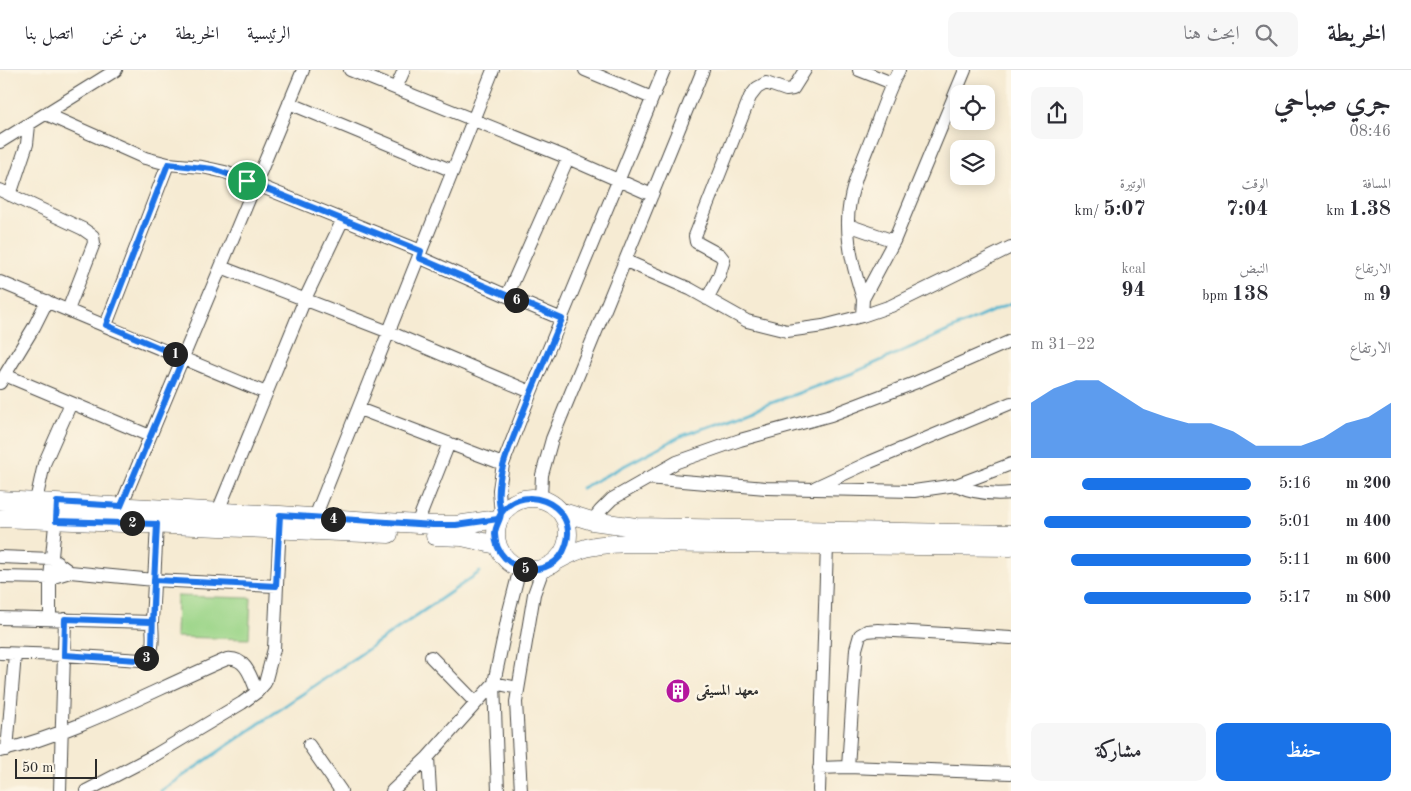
<!DOCTYPE html>
<html lang="ar">
<meta charset="utf-8">
<style>
:root{--surface:#fff;--page:#f7f7f7;--text:#2b2b33;--muted:#7c7c81;--line:#e1e1e2;--accent:#1a73e8}
body{margin:0;font-family:"Old Standard TT",Amiri,serif;background:var(--page);color:var(--text);direction:rtl;height:100vh;display:flex;flex-direction:column;font-size:19px;white-space:nowrap}
*{box-sizing:border-box;margin:0}
p{font-size:16px;color:var(--muted)}
.icon{flex:none;width:28px;height:28px;fill:none;stroke:currentColor;stroke-width:2;stroke-linecap:round;stroke-linejoin:round}
.map{position:relative;flex:1;overflow:hidden;direction:ltr}
.side{display:flex;flex-direction:column;background:var(--surface);width:400px}
.side>*{flex:none}
.controls{position:absolute;left:950px;top:15px;display:grid;gap:10px}
.controls a{display:grid;place-items:center;width:45px;height:45px;border-radius:10px;background:var(--surface);box-shadow:0 2px 12px #0003;font-size:25px}
.scale{position:absolute;left:15px;bottom:12px;width:82px;box-sizing:border-box;padding-left:5px;border:2px solid #2b2b2b;border-top:0;font-size:14px;line-height:18px;white-space:nowrap;color:#2b2b2b;-webkit-text-stroke:4px #fcf5e5;paint-order:stroke}
.pin{position:absolute;display:grid;place-items:center;width:42px;height:42px;color:#fff;margin:-21px;border:2px solid #fff;border-radius:50%;box-shadow:0 1px 5px #0007}
.km{position:absolute;width:25px;height:25px;margin:-12px;border-radius:50%;background:#222;color:#fff;font-size:14px;line-height:25px;text-align:center}
.round{display:grid;place-items:center;flex:none;width:52px;height:52px;border-radius:10px;background:var(--page)}
.head{display:flex;align-items:center;justify-content:space-between;height:85px;padding:0 20px}
h1{font-size:28px;font-weight:700;line-height:38px}
.stats{display:grid;grid-template-columns:repeat(3,1fr);gap:8px;height:85px;padding:5px 20px}
.stats div{display:grid;align-content:center}
.stats b{font-size:21px;font-weight:700}
.stats small{font-size:14px;font-weight:400}
.stats p{font-size:14px}
.chart{height:140px;padding:10px 20px}
.chart p{display:flex;justify-content:space-between}
.chart svg{width:100%;height:90px;margin-top:5px;fill:var(--accent);opacity:.7}
.cta{display:flex;gap:10px;margin-top:auto;padding:10px 20px}
.cta a{flex:1;height:58px;border-radius:10px;background:var(--accent);color:#fff;font-size:20px;font-weight:700;line-height:58px;text-align:center}
.cta a+a{background:var(--page);color:var(--text)}
ul{padding:0 20px;list-style:none;font-size:16px}
li{display:grid;grid-template-columns:80px 60px 1fr;align-items:center;height:38px}
li i{height:12px;border-radius:6px;background:var(--accent)}
header{display:flex;align-items:center;gap:30px;box-sizing:border-box;height:70px;padding:0 25px;background:var(--surface);border-bottom:1px solid var(--line)}
header strong{font-size:24px}
nav{display:flex;gap:28px;margin-inline-start:auto;font-size:18px}
.search{width:350px;height:45px;background:var(--page);display:flex;align-items:center;gap:12px;box-sizing:border-box;padding:0 18px;border-radius:10px;color:var(--muted);font-size:19px}
main{display:flex;flex:1;min-height:0}
.map>svg:first-child{display:block}
.green{fill:#9cd589;stroke:#64805a}
.lines{fill:none;stroke-linecap:round;stroke-linejoin:round}
.stream{stroke:#50b4cf;stroke-width:3}
.street-casing{stroke:#494844;stroke-width:14}
.secondary-casing{stroke:#494844;stroke-width:19}
.street{stroke:#fff;stroke-width:12}
.secondary{stroke:#fff;stroke-width:18}
.route-casing{stroke:#fff;stroke-width:10}
.route{stroke:#1a73e8;stroke-width:6}
.labels{text-anchor:middle;dominant-baseline:central;stroke-width:5;stroke-linejoin:round;paint-order:stroke}
.poi-label{font-size:15px;font-weight:bold;fill:#2b2b2b;stroke:#fcf5e5;text-anchor:start}
</style>
<header>
<strong>الخريطة</strong>
<div class="search"><svg class="icon" aria-label="search" viewBox="0 0 24 24"><circle cx="10" cy="10" r="6"/><path d="M15 15l6 6"/></svg>ابحث هنا</div>
<nav><a>الرئيسية</a><a>الخريطة</a><a>من نحن</a><a>اتصل بنا</a></nav>
</header>
<main>
<section class="side">
<div class="head"><div><h1>جري صباحي</h1><p>08:46</p></div><a class="round"><svg class="icon" aria-label="share" viewBox="0 0 24 24"><path d="M12 15V3M7 8l5-5 5 5M5 13v7h14v-7"/></svg></a></div>
<div class="stats">
<div><p>المسافة</p><b>1.38<small> km</small></b></div>
<div><p>الوقت</p><b>7:04</b></div>
<div><p>الوتيرة</p><b>5:07<small> /km</small></b></div>
</div>
<div class="stats">
<div><p>الارتفاع</p><b>9<small> m</small></b></div>
<div><p>النبض</p><b>138<small> bpm</small></b></div>
<div><p>kcal</p><b>94</b></div>
</div>
<div class="chart"><p><span>الارتفاع</span>22–31 m</p>
<svg viewBox="0 0 160 44" preserveAspectRatio="none"><path d="M0 44V17L10 10L20 6L30 6L40 13L50 20L60 24L70 27L80 27L90 31L100 38L110 38L120 38L130 34L140 27L150 24L160 17V44z"/></svg>
</div>
<ul>
<li><b>200 m</b>5:16<i style="width:77%"></i></li>
<li><b>400 m</b>5:01<i style="width:94%"></i></li>
<li><b>600 m</b>5:11<i style="width:82%"></i></li>
<li><b>800 m</b>5:17<i style="width:76%"></i></li>
</ul>
<div class="cta"><a>حفظ</a><a>مشاركة</a></div>
</section>
<div class="map">
<svg width="1011" height="721" viewBox="0 0 1011 721">
<rect width="100%" height="100%" fill="#fcf5e5"/>
<filter id="ink" filterUnits="userSpaceOnUse"><feTurbulence type="fractalNoise" baseFrequency=".02" numOctaves="2"/><feDisplacementMap in="SourceGraphic" scale="10" xChannelSelector="R" yChannelSelector="G"/><feConvolveMatrix kernelMatrix="1 2 1 2 8 2 1 2 1" color-interpolation-filters="sRGB"/></filter>
<filter id="wash" filterUnits="userSpaceOnUse"><feTurbulence type="fractalNoise" baseFrequency=".0096" numOctaves="4" result="noise"/><feDisplacementMap in="SourceGraphic" scale="20" xChannelSelector="R" yChannelSelector="G"/><feGaussianBlur stdDeviation="1.12" result="paint"/><feColorMatrix in="noise" values="0 0 0 0 0 0 0 0 0 0 0 0 0 0 0 0 0 1.4 0 .05"/><feComposite in="paint" operator="in"/></filter>
<g filter="url(#wash)">
<rect width="100%" height="100%" fill="#f6ebd3"/>
<path class="green" d="M177,526l74,2 -2,41 -73,-2z"/>
<g class="lines">
<path class="stream" d="M582,418l97,-51 174,-64 158,-70
M161,721l319,-219"/>
</g>
</g>
<g filter="url(#ink)">
<g class="lines">
<defs>
<path id="street" d="M350,0l218,88 84,37
M585,0l67,28
M859,0l33,13
M396,18l8,-18
M289,33l164,68
M46,44l99,44 23,6 34,3 23,5 196,79
M0,72l116,-72
M0,120l83,39 10,7 1,7 -26,67
M10,125l17,-51 2,-19
M848,155l46,16
M419,187l88,39 61,-138
M626,191l64,28 57,32 40,10 36,-5 39,-10 29,-10 120,-59
M221,197l168,65 142,60
M0,212l266,111
M507,226l55,23
M707,229l12,-23 5,-16 -4,-5 -24,-13 -1,-6 55,-139 7,-9 9,-5 20,7 7,-1 12,-19
M863,229c-7,-23 -15,-49 -15,-74 -1,-31 14,-63 25,-91 8,-22 15,-44 26,-64
M862,246l1,-17 31,-58 71,-171
M106,255l62,-161
M5,305l145,61
M0,313l34,-56 13,-26
M359,339l144,55
M647,408l119,10 148,3 42,-6 55,-21
M956,415c18,8 35,10 55,8
M816,417l54,-25 141,-59
M541,428l1,-23 10,-36 151,-369
M121,436l182,-436
M34,440l10,-46 27,-61
M218,441l87,-212 38,-80
M501,444l-2,-24 4,-26 28,-72 133,-322
M315,447l178,-447
M592,451l8,-10 12,-12 65,-37 63,-22 91,-25 86,-33 94,-41
M417,454l32,-81
M0,487l52,2 18,13
M0,507l50,1 20,-6 84,8 122,6
M0,548l152,4 5,-98
M50,548v-40l6,-64
M0,583l63,2 78,5c16,-6 11,-25 11,-38
M431,587l45,46
M309,675l32,46
M7,680l8,-96
M0,681c79,-19 153,-61 227,-92 19,-2 24,18 30,33
M428,687l2,34
M848,697l8,-118 4,-14 7,-4 11,-1 133,8
M819,698l29,-1 163,6
M60,721l5,-172
M86,721l69,-36 87,-52 15,-11 8,-9 9,-34 6,-128
M392,721l36,-34 66,-74 24,5
M498,721l-4,-108 15,-72 11,-43
M521,721l-5,-89 18,-108 9,-25
M819,721l8,-245"/>
<path id="secondary" d="M496 464a36 36 0 1 1 72 0a36 36 0 1 1-72 0Z
M0,430l280,15 153,10h23l42,-6
M560,441l32,10 44,6 375,7
M0,448l389,16
M435,466l27,1 35,8
M553,493c30,-17 39,-18 73,-20l385,4"/>
</defs>
<use href="#street" class="street-casing"/>
<use href="#secondary" class="secondary-casing"/>
<use href="#street" class="street"/>
<use href="#secondary" class="secondary"/>
</g>
</g>
<g class="lines" filter="url(#ink)">
<defs>
<path id="route" d="M247,111l-34,-12 -45,-5 -62,161 77,33 -62,148 -64,-4 -1,19 101,3 -5,98 -87,-3 -1,36 73,5 10,-3 5,-11 2,-66 122,6 4,-71 153,10h23l42,-6c19,-41 82,-16 68,26 -12,38 -70,29 -71,-11 0,-8 6,-14 6,-21 0,-4 -2,-8 -2,-12 -1,-7 0,-15 1,-22 3,-19 12,-37 18,-54 14,-36 29,-71 44,-106l-143,-61 2,-7 -174,-70"/>
</defs>
<use href="#route" class="route-casing"/>
<use href="#route" class="route"/>
</g>
<defs>
<symbol id="building-disc" viewBox="-11 -11 22 22"><circle r="9.5" fill="#b5179e" stroke="#fcf5e5"/><path d="M-4-6H4V6H1V3H-1V6H-4ZM-2.5-4.3h1.7v1.8h-1.7ZM.8-4.3h1.7v1.8H.8ZM-2.5-1h1.7V.8h-1.7ZM.8-1h1.7V.8H.8Z" fill="#fff"/></symbol>
</defs>
<g fill-rule="evenodd">
<use href="#building-disc" x="664" y="607" width="28" height="28"/>
</g>
<g class="labels">
<g class="poi-label">
<text x="696" y="621">معهد المسيقى</text>
</g>
</g>
</svg>
<div class="controls">
<a><svg class="icon" aria-label="locate" viewBox="0 0 24 24"><circle cx="12" cy="12" r="6"/><path d="M12 2v4M12 18v4M2 12h4M18 12h4"/></svg></a>
<a><svg class="icon" aria-label="layers" viewBox="0 0 24 24"><path d="M12 4l9 5-9 5-9-5zM3 14l9 5 9-5"/></svg></a>
</div>
<div class="scale">50 m</div>
<div class="pin" style="left:247px;top:111px;background:#1e9e55"><svg class="icon" aria-label="arrive" viewBox="0 0 24 24"><path d="M6 21V4h12l-3 4 3 4H6"/></svg></div>
<b class="km" style="left:175px;top:284px">1</b>
<b class="km" style="left:132px;top:453px">2</b>
<b class="km" style="left:146px;top:588px">3</b>
<b class="km" style="left:333px;top:449px">4</b>
<b class="km" style="left:525px;top:499px">5</b>
<b class="km" style="left:516px;top:230px">6</b>
</div>
</main>
